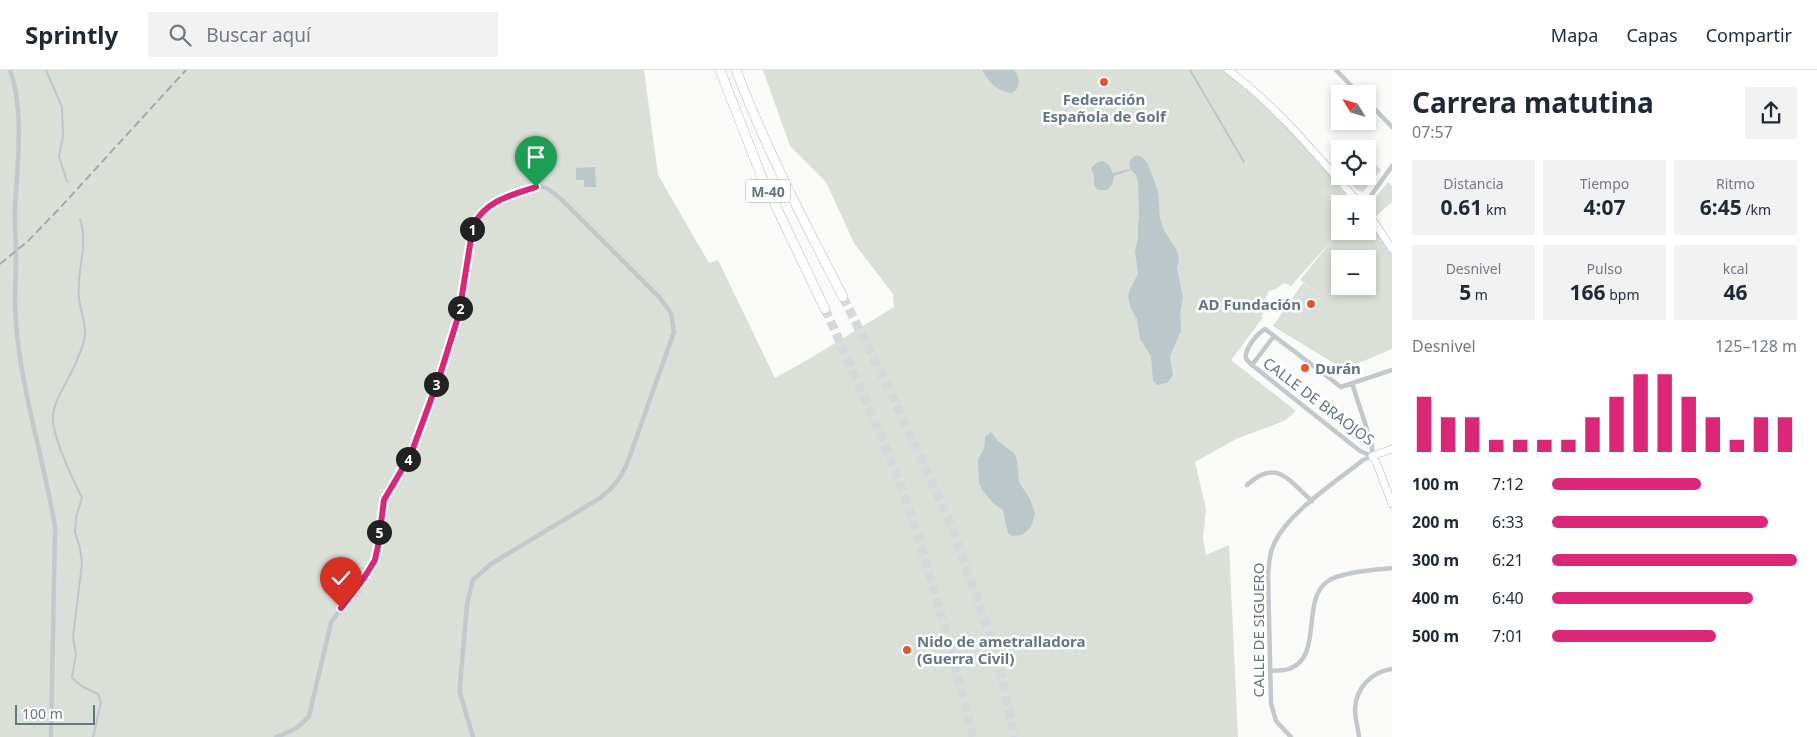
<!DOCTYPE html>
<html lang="es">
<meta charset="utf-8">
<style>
:root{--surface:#fff;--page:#f2f2f3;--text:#1f2937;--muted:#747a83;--line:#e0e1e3;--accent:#db2777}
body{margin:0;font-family:"Noto Sans",sans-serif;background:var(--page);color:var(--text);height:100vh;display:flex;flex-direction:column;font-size:19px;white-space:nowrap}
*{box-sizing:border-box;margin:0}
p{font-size:16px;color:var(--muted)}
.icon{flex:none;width:28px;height:28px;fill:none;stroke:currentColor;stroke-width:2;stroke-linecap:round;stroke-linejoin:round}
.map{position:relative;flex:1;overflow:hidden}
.sheet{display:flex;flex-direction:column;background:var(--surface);width:425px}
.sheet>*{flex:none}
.needle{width:32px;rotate:307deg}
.controls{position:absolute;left:1331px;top:15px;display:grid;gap:10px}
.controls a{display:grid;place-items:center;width:45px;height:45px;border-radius:0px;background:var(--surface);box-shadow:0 2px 8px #0003;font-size:25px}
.scale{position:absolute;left:15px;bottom:12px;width:80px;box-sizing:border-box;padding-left:5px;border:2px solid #657683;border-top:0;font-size:14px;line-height:18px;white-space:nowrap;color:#657683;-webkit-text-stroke:4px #fff;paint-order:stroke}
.pin{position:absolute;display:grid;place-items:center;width:42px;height:42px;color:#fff;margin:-51px -21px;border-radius:50% 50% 50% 0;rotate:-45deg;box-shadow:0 0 5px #0007}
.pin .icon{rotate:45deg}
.km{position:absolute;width:25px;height:25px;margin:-12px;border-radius:50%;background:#222;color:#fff;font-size:14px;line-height:25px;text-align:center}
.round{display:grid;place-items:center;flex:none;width:52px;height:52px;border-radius:0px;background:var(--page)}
.head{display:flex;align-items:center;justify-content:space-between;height:85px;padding:0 20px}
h1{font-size:28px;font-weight:700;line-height:38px}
.stats{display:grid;grid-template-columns:repeat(3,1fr);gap:8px;height:85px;padding:5px 20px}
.stats div{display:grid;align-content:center;border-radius:0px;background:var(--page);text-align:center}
.stats b{font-size:21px;font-weight:700}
.stats small{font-size:14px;font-weight:400}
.stats p{font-size:14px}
.chart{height:140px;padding:10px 20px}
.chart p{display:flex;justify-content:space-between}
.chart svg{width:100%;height:90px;margin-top:5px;stroke:var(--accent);stroke-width:6}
ul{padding:0 20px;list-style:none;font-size:16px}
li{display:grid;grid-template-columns:80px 60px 1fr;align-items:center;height:38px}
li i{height:12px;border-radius:6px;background:var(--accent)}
header{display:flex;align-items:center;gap:30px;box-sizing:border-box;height:70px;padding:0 25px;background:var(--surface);border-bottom:1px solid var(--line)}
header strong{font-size:24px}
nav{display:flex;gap:28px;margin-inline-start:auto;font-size:18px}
.search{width:350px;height:45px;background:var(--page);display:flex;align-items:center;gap:12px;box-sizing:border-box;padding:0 18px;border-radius:0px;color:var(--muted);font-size:19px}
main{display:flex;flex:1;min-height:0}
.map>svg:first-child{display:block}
.green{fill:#dadfd7;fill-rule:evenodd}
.water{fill:#bbc7cb}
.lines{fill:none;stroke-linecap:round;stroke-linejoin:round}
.stream{stroke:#bbc7cb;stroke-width:2}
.highway-tunnel{stroke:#d5d9db;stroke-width:9;stroke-dasharray:9 4.5;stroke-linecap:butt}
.secondary-casing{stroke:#b3babf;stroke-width:8}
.highway-casing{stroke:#b4b9bd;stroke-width:10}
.street{stroke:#c3c8cc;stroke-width:4.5}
.secondary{stroke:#fff;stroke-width:7}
.highway{stroke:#fff;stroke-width:9}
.rail{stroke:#a2aab0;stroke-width:2;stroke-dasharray:8 4;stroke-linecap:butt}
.route-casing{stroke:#fff;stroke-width:10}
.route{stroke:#db2777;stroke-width:6}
.poi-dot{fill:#e4572e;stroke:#fff;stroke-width:2}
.labels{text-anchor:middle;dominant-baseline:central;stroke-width:5;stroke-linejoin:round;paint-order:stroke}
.shield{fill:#fff;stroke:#939fa8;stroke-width:1}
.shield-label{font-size:14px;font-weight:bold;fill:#657683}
.poi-label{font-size:15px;font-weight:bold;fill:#657683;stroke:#fff;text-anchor:start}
.street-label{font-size:15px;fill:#657683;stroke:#fff}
</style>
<header>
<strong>Sprintly</strong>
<div class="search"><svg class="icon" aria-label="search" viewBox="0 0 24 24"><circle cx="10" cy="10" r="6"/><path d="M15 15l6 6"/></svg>Buscar aquí</div>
<nav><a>Mapa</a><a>Capas</a><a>Compartir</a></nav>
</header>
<main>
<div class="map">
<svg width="1392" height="667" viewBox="0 0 1392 667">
<rect width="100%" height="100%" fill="#fafaf8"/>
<path class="green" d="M0,0h644l14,105 51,88 9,-3 57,118 34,-19 85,-52 -1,-13 -39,-51 -28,-61 -36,-36 -27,-76h468l22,19 107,115h-20v27h28v-18l24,36v100l-59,25 7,-7 -67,-41 30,-43 18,12 -21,-15 33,-41 -42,47 -7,-3 -8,6 -7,2 -5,9 -2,19 -31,41 65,51 -12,10 -48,18 -41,23 11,47 -3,29 3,17 23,-10 9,192h-1238zM1340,189h28v27h-28z
M1370,88l11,12 -18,22 -6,-2 -10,-10 4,-4h17v-15z
M1388,112l4,4v16l-17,15 -7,-11z
M1360,357l8,22 -22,-17z"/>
<path class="water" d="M982,0h33c4,10 7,16 -3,23 -14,-1 -24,-11 -30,-23z
M1138,85l5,3 5,6 10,28 2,26 4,12 13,21 2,8 -2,10 6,28 -3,17 1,17 -11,25 3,19 -6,8 -10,2 -4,-4 -2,-25 -11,-17 -3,-20 -6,-10 -3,-13 2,-7 8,-15 -3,-23 3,-12v-14l1,-10 -1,-33 -2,-7 -5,-5 -17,6 -2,9 -5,5h-9l-4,-4v-10l-3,-8 7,-6 5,-1 6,4 4,8 17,-4c-2,-8 1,-12 8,-14z
M595,97l1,20h-12v-7h-8v-12z
M991,362l7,9 17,13 2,7 2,21 11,17 5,14 -4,14 -9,8 -10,1 -4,-3 -5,-23 -10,-7 -11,-13 -3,-7 -1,-24 6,-10 1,-12z"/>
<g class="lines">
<path class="stream" d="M46,0l16,37 1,29 -4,20 8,26
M1190,0l54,92
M80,149c9,27 -4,52 -1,79 1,12 7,25 6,37 -1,7 -4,16 -7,22 -6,19 -24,41 -25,59 -2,18 21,66 29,82l-6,19 -1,15 5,16 2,15 -9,74 3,17 -4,24 11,9 15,7 3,8 -8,35"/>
<path class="highway-tunnel" d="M843,227l45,90 60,130 45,126 22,94
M825,239c33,73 67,147 92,224 21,67 39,135 56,204"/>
<defs>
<path id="secondary" d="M1228,0c51,38 90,87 132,134
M1368,143l24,36
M1392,379l-20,7 5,8 15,40"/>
<path id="highway" d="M720,0l41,105 64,134
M736,0c30,79 69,153 107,227"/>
</defs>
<use href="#secondary" class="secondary-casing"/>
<use href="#highway" class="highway-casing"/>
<path class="street" d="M10,0c15,41 7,96 5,139 -1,14 1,28 1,42 0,17 -1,35 -1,53 2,76 28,149 40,223l-4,210
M1336,0l23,24
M1368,32l24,25
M1365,134l27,-38
M1252,295l22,-29
M1352,313l20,62v11
M1372,386l-12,-5 -108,-86c-3,-3 -5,-4 -6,-7 -2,-9 12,-25 19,-29l76,58 51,-17
M1247,415c30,-27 41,-5 65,16
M1270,601c6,-1 14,0 19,-2 35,-12 11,-69 39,-88 12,-9 48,-11 64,-13
M276,667c14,-5 23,-9 33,-21l22,-93 10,-15 30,-39 4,-10 9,-59 27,-46 29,-79 19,-61 14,-89c10,-20 29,-28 50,-34 7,-2 15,-6 23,-3 5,2 11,8 16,12l98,98 11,15 3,19 -47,132c-7,15 -14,24 -27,34l-109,66 -18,16 -6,24 -7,81v8l13,44
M1291,667l-15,-16 -5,-18 -3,-128c1,-11 1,-21 6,-31 14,-32 62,-62 89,-84l9,-4
M1359,667c-1,-9 -4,-19 -4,-28 1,-21 16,-37 37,-40"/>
<use href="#secondary" class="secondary"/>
<use href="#highway" class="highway"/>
<path class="rail" d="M0,194l28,-23 30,-31 128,-140"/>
</g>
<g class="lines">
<defs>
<path id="route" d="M341,538l23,-30 11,-18 3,-14 6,-46 27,-46 29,-79 19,-61 14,-88c12,-25 38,-31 63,-39"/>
</defs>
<use href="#route" class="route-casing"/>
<use href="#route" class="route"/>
</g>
<g class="poi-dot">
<circle cx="1104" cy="12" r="5"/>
<circle cx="1311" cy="234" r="5"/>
<circle cx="1305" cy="298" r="5"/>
<circle cx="907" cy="580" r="5"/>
</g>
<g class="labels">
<rect class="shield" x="745.5" y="109.5" width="45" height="23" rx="4"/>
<g class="shield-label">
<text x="768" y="121">M-40</text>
</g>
<g class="poi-label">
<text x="1104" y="29" text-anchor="middle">Federación<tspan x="1104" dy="17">Española de Golf</tspan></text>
<text x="1301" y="234" text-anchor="end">AD Fundación</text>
<text x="1315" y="298">Durán</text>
<text x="917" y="571">Nido de ametralladora<tspan x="917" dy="17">(Guerra Civil)</tspan></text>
</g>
<g class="street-label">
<text transform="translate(1319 331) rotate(37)">CALLE DE BRAOJOS</text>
<text transform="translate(1258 560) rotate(-90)">CALLE DE SIGUERO</text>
</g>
</g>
</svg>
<div class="controls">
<a><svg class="needle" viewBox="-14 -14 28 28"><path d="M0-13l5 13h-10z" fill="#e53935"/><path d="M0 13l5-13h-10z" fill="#747a83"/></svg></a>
<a><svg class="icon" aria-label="locate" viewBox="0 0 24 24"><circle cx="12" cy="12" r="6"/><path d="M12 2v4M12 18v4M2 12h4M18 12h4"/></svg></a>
<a>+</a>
<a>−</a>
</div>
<div class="scale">100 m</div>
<div class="pin" style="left:536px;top:117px;background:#1e9e55"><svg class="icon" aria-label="arrive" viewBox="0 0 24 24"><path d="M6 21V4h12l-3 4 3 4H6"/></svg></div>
<div class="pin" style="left:341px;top:538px;background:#d93025"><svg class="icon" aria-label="check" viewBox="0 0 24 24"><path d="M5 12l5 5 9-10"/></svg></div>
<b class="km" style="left:472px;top:159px">1</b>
<b class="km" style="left:460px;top:238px">2</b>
<b class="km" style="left:436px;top:314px">3</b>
<b class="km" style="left:408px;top:389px">4</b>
<b class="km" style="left:379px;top:462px">5</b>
</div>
<section class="sheet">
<div class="head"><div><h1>Carrera matutina</h1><p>07:57</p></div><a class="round"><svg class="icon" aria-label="share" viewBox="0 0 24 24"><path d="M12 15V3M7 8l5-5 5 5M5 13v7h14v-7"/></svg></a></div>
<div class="stats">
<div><p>Distancia</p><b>0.61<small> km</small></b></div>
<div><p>Tiempo</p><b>4:07</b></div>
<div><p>Ritmo</p><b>6:45<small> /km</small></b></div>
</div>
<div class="stats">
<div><p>Desnivel</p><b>5<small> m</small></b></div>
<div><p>Pulso</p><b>166<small> bpm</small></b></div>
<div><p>kcal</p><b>46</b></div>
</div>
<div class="chart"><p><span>Desnivel</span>125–128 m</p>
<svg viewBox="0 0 160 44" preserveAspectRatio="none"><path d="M5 44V17M15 44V27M25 44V27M35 44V38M45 44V38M55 44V38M65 44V38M75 44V27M85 44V17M95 44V6M105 44V6M115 44V17M125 44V27M135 44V38M145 44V27M155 44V27"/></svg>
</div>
<ul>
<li><b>100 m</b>7:12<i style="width:61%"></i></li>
<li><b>200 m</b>6:33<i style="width:88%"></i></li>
<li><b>300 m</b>6:21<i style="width:100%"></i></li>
<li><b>400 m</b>6:40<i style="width:82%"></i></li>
<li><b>500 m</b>7:01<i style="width:67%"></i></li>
</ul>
</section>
</main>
